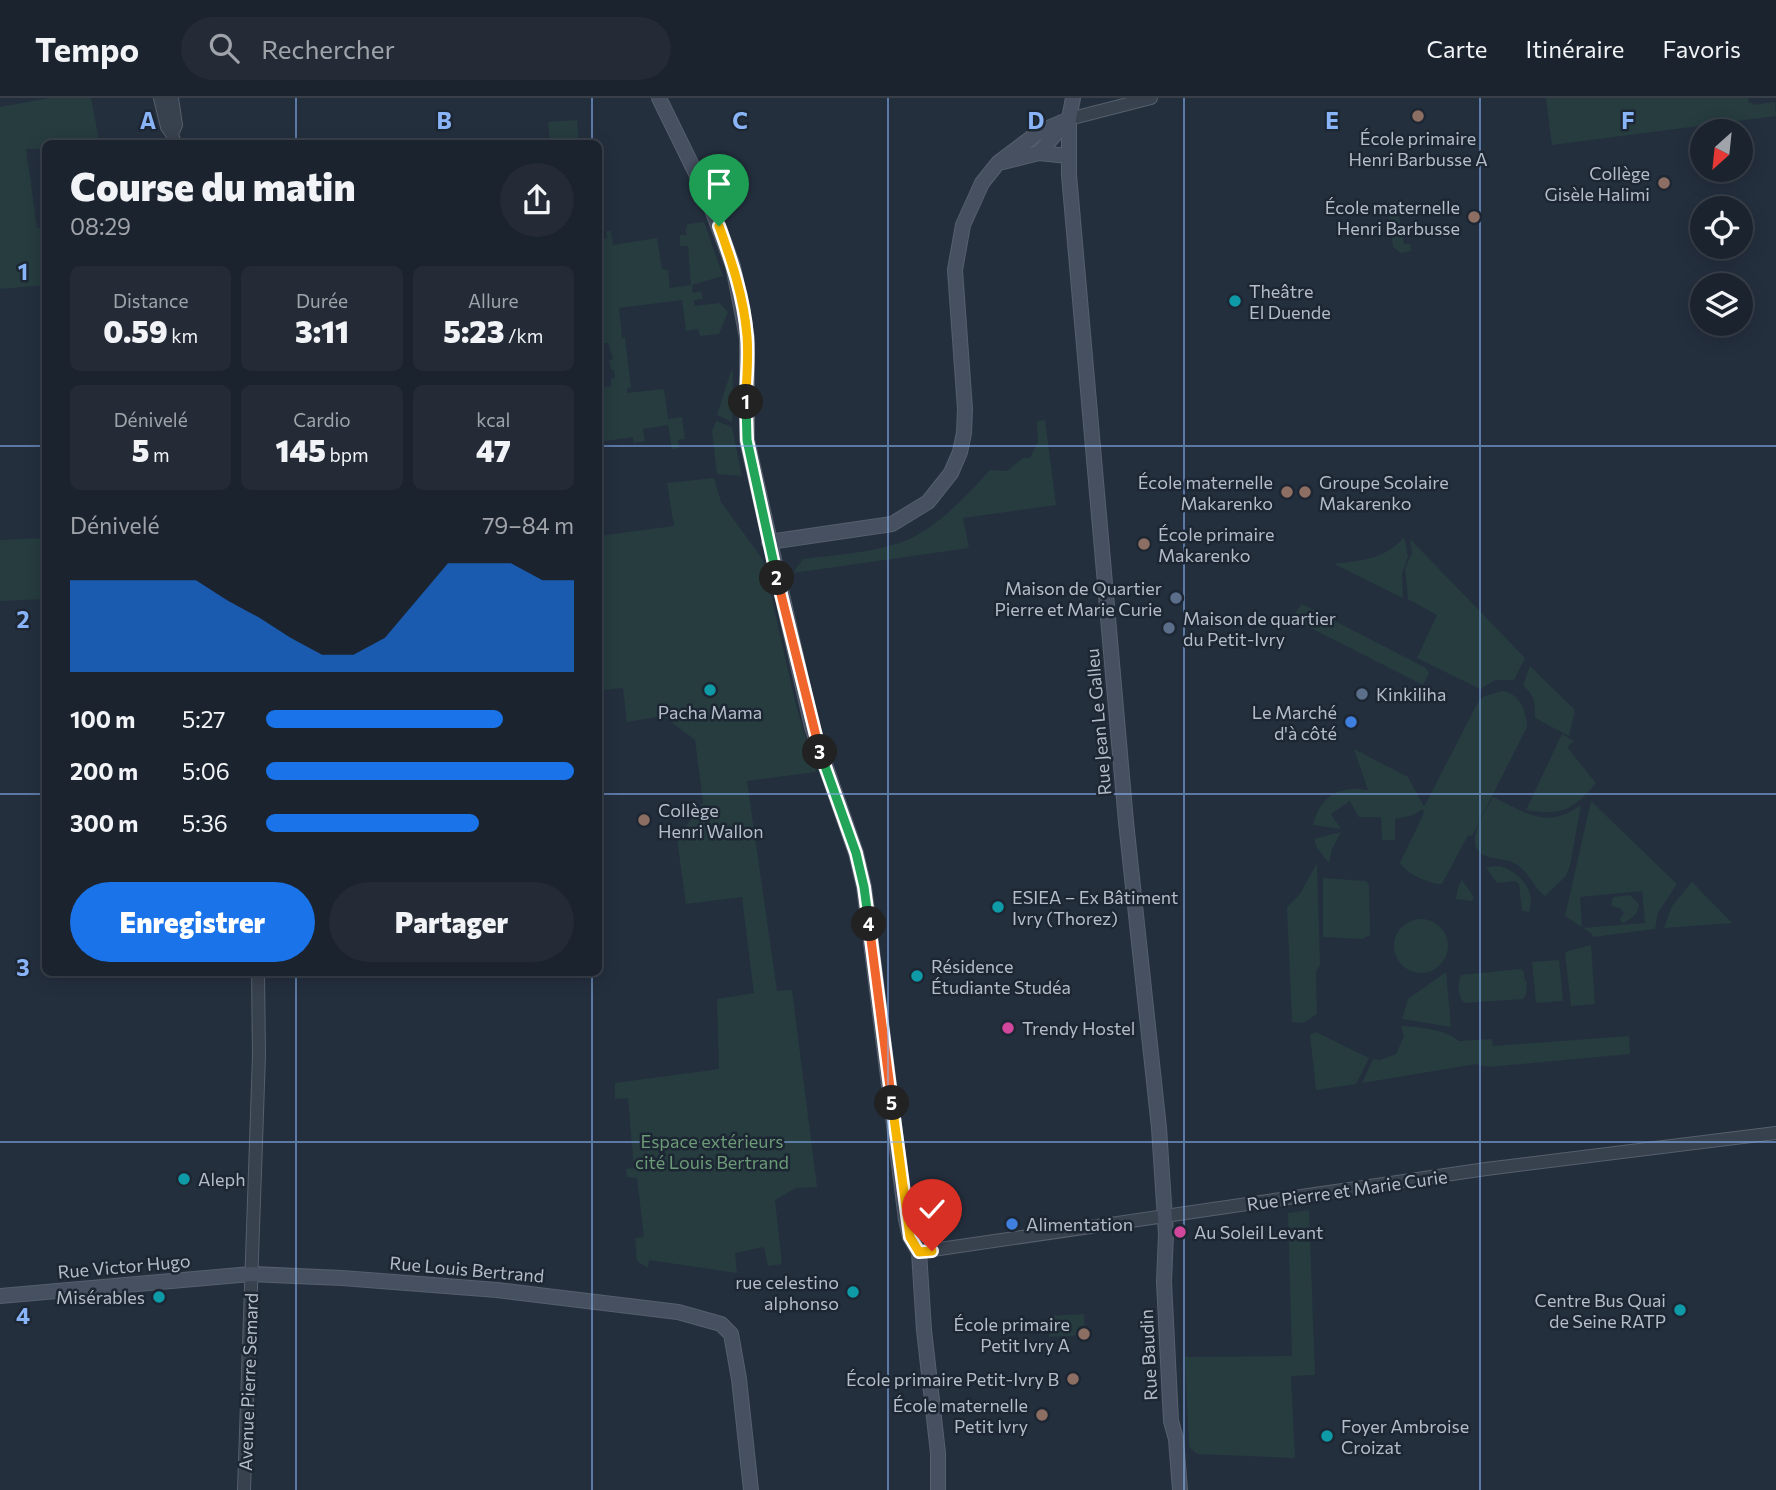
<!DOCTYPE html>
<html lang="fr">
<meta charset="utf-8">
<style>
:root{--surface:#1b232e;--page:#242b36;--text:#f1f3f6;--muted:#a0a4aa;--line:#39404a;--accent:#1a73e8}
body{margin:0;font-family:Commissioner,sans-serif;background:var(--page);color:var(--text);height:100vh;display:flex;flex-direction:column;font-size:26px;white-space:nowrap}
*{box-sizing:border-box;margin:0}
p{font-size:23px;color:var(--muted)}
.icon{flex:none;width:38px;height:38px;fill:none;stroke:currentColor;stroke-width:2;stroke-linecap:round;stroke-linejoin:round}
.map{position:relative;flex:1;overflow:hidden}
.details{position:absolute;left:42px;top:42px;width:560px;height:836px;display:flex;flex-direction:column;background:var(--surface);border-radius:10px;box-shadow:0 4px 18px #0003,0 0 0 2px var(--line)}
.details>*{flex:none}
.needle{width:46px;rotate:207deg}
.buttons{position:absolute;left:1690px;top:21px;display:grid;gap:14px}
.buttons a{display:grid;place-items:center;width:63px;height:63px;border-radius:50%;background:var(--surface);box-shadow:0 4px 18px #0003,0 0 0 2px var(--line);font-size:35px}
.pin{position:absolute;display:grid;place-items:center;width:60px;height:60px;color:#fff;margin:-72px -30px;border-radius:50% 50% 50% 0;rotate:-45deg;box-shadow:0 0 7px #0007}
.pin .icon{rotate:45deg}
.km{position:absolute;width:35px;height:35px;margin:-18px;border-radius:50%;background:#222;color:#fff;font-size:19px;line-height:35px;text-align:center}
.round{display:grid;place-items:center;flex:none;width:74px;height:74px;border-radius:37px;background:var(--page)}
.head{display:flex;align-items:center;justify-content:space-between;height:119px;padding:0 28px}
h1{font-size:38px;font-weight:800;line-height:52px}
.metrics{display:grid;grid-template-columns:repeat(3,1fr);gap:10px;height:119px;padding:7px 28px}
.metrics div{display:grid;align-content:center;border-radius:10px;background:var(--page);text-align:center}
.metrics b{font-size:30px;font-weight:800}
.metrics small{font-size:19px;font-weight:400}
.metrics p{font-size:19px}
.chart{height:196px;padding:14px 28px}
.chart p{display:flex;justify-content:space-between}
.chart svg{width:100%;height:126px;margin-top:7px;fill:var(--accent);opacity:.7}
.cta{display:flex;gap:14px;margin-top:auto;padding:14px 28px}
.cta a{flex:1;height:80px;border-radius:42px;background:var(--accent);color:#fff;font-size:28px;font-weight:800;line-height:80px;text-align:center}
.cta a+a{background:var(--page);color:var(--text)}
ul{padding:0 28px;list-style:none;font-size:23px}
li{display:grid;grid-template-columns:112px 84px 1fr;align-items:center;height:52px}
li i{height:18px;border-radius:9px;background:var(--accent)}
header{display:flex;align-items:center;gap:42px;box-sizing:border-box;height:98px;padding:0 35px;background:var(--surface);border-bottom:2px solid var(--line)}
header strong{font-size:33px}
nav{display:flex;gap:38px;margin-inline-start:auto;font-size:24px}
.search{width:490px;height:63px;background:var(--page);display:flex;align-items:center;gap:18px;box-sizing:border-box;padding:0 24px;border-radius:38px;color:var(--muted);font-size:26px}
.map>svg:first-child{display:block}
.green{fill:#263c3f;fill-rule:evenodd}
.lines{fill:none;stroke-linecap:round;stroke-linejoin:round}
.tertiary-casing{stroke:#565f6c;stroke-width:14}
.secondary-casing{stroke:#565f6c;stroke-width:16}
.tertiary{stroke:#38414e;stroke-width:12}
.secondary{stroke:#465061;stroke-width:14}
.split-1-casing{stroke:#fff;stroke-width:14}
.split-2-casing{stroke:#fff;stroke-width:14}
.split-3-casing{stroke:#fff;stroke-width:14}
.split-4-casing{stroke:#fff;stroke-width:14}
.split-5-casing{stroke:#fff;stroke-width:14}
.split-6-casing{stroke:#fff;stroke-width:14}
.split-1{stroke:#f5b400;stroke-width:9}
.split-2{stroke:#22a559;stroke-width:9}
.split-3{stroke:#f0652b;stroke-width:9}
.split-4{stroke:#22a559;stroke-width:9}
.split-5{stroke:#f0652b;stroke-width:9}
.split-6{stroke:#f5b400;stroke-width:9}
.grid{fill:none;stroke:#8ab4f8;stroke-width:2;stroke-opacity:0.55}
.education-dot{fill:#8d6e63;stroke:#1d2633;stroke-width:2.5}
.culture-dot{fill:#0f9aa8;stroke:#1d2633;stroke-width:2.5}
.service-dot{fill:#5c6f8a;stroke:#1d2633;stroke-width:2.5}
.shop-dot{fill:#3f7fe0;stroke:#1d2633;stroke-width:2.5}
.hotel-dot{fill:#d1479c;stroke:#1d2633;stroke-width:2.5}
.labels{text-anchor:middle;dominant-baseline:central;stroke-width:5;stroke-linejoin:round;paint-order:stroke}
.poi-label{font-size:18px;fill:#b4bcc9;stroke:#1d2633;text-anchor:start}
.street-label{font-size:18px;fill:#b4bcc9;stroke:#1d2633}
.park-label{font-size:18px;fill:#6b9a76;stroke:#1d2633}
.grid-label{font-size:23px;text-anchor:middle;font-weight:bold;fill:#8ab4f8;stroke:#1d2633;stroke-width:5;stroke-linejoin:round;paint-order:stroke}
</style>
<header>
<strong>Tempo</strong>
<div class="search"><svg class="icon" aria-label="search" viewBox="0 0 24 24"><circle cx="10" cy="10" r="6"/><path d="M15 15l6 6"/></svg>Rechercher</div>
<nav><a>Carte</a><a>Itinéraire</a><a>Favoris</a></nav>
</header>
<div class="map">
<svg width="1776" height="1392" viewBox="0 0 1776 1392">
<rect width="100%" height="100%" fill="#242f3e"/>
<path class="green" d="M49,0h42l8,42 -19,3 -34,1 -1,5h-19l11,79h8v57l-45,4v-182z
M1546,0h202l1,5h3l1,2 22,-3 1,14 -224,29z
M577,22l2,23h-29l-2,-21z
M1388,108h9l7,38h6l1,7 -10,2 -8,-6z
M704,124l19,54 -31,9 1,8 8,-2 2,8 -9,1v6l26,-3 8,9 -9,22 -19,2 -2,-7 -12,2 -4,-31 -63,8 3,30h3l6,50h-4v5l37,-4 4,30 14,-2 3,22 -7,1 1,8 -7,1 -4,-24 -25,4 2,12 -11,2 -1,-6 -34,5v-61h4l1,6 7,-1v-7l4,-1 -1,-8h-3l-2,-10 4,-1 -5,-16h-4l-5,6v-109l8,-2 -1,-7h5l2,14 44,-7 5,31 6,1 2,18 21,-3 -3,-39h-8v-11h7l-2,-6h2v-5z
M731,273l2,1 -1,50 -15,-7z
M1045,322l11,85 -93,13 6,30 -176,25 10,-14c32,-4 65,-6 96,-16 34,-11 68,-47 91,-73l17,1 16,-13h7l8,-16 -1,-21z
M716,323l16,6 10,49 -25,-2 -5,-43z
M714,380l7,24 42,58 33,145 20,67 -69,9 30,210 15,-1 25,197 -21,1 -21,12 7,64 -14,2 -4,-19 -29,6 2,20 -88,-13 -1,8 -11,-7 -2,-23 9,-1 -7,-59 -10,-1 -1,-8 8,-1 -6,-70 -13,1v-16l104,-14 -2,-70 37,-6 -12,-96 -56,7 -9,-65 26,-37 -8,-62 -32,-24 -36,6 -4,-34 -19,2 -6,-60 1,-94 75,-10 -7,-43z
M1404,439l4,19 -6,18 1,24 -69,-34c29,-4 50,-4 70,-27z
M45,440v61l-45,2v-61z
M1410,441l115,119 -11,22h-19l-15,9 -63,-31 20,-43 -29,-16 -3,-31 7,-15z
M1302,506l124,64 3,5 -6,12 -132,-67z
M1530,568l45,44 -6,26 -34,-18c0,-16 0,-22 -12,-33z
M1502,593c19,3 24,20 25,36l-55,109 -4,-1 -26,49c-12,1 -36,-11 -42,-21l24,-50 -1,-4 -10,6 -18,4v21h-13l-1,-23h-22l-9,-16 -19,13 10,15 -28,-4c8,-30 26,-39 55,-35l-14,-41 54,28 16,30 55,-107 6,-4z
M1562,636l12,7 -7,6 29,36c-23,27 -34,33 -70,27z
M1493,699c34,16 53,33 88,8l-11,61 -4,10 -21,20c-12,-9 -16,-24 -29,-32 -10,-6 -22,-4 -32,-9 -22,-11 2,-44 9,-58z
M1591,703l86,83 -19,29 -3,16 -62,8 -2,-4 -26,-17zM1642,793l3,32 -63,5 -2,-31z
M1341,734l-9,17 -3,14 -12,-15 -3,-9z
M1317,765l3,102 -4,7 1,42 -14,9 -11,-1 -5,-115 13,-13z
M1500,768c19,6 37,24 29,46l-7,-1 -3,-27 -3,-3 -19,2 -11,-16z
M1323,780l43,3 3,4 1,50 -8,4 -39,-2z
M1462,782l12,17 -2,4 -16,-2 2,-12z
M1692,784l40,41 -68,5 8,-22z
M1630,797l9,9c0,9 -8,16 -17,19l-2,-4 4,-6 -4,-5 -9,-2 2,-9z
M1394 848a27 27 0 1 1 54 0a27 27 0 1 1-54 0Z
M1591,847l4,59 -24,2 -6,-54z
M1559,862l4,41 -27,2 -4,-41z
M1521,871l3,3 1,9h2l-1,14 -3,4 -59,4c-6,-7 -7,-19 -3,-28z
M1446,874l5,55 -49,-8 6,-20z
M1401,928c18,1 44,3 58,15l33,-2 1,7 136,-10 1,18 -141,13 -13,-3 -114,19 11,-24 7,1 16,-6 8,-18z
M1316,934l53,26 -13,26 -40,6 -6,-55z
M1309,1112l6,165 -24,1 4,82 -98,-4 -8,-7 -4,-90 107,-1 -4,-143z
M1084,1216l1,21 -36,2 -1,-21z"/>
<g class="lines">
<defs>
<path id="tertiary" d="M160,0l7,29 5,7 3,10
M172,0l4,27 -4,9
M1069,21l82,-21
M919,1154l567,-83 290,-36
M244,1392l15,-435 -1,-82"/>
<path id="secondary" d="M659,0l48,98 26,70 14,72v102l65,287 44,126 8,34 42,333 4,17 9,15 5,78 14,123v37
M1073,0l-4,21v56l57,647 33,306 7,106 -2,48 7,139 5,18 4,51
M1039,55l27,-31
M1003,64l36,-9 29,3
M769,444l123,-18 36,-22 23,-29 9,-21 4,-19 1,-24 -10,-139 8,-45 19,-42 16,-20 41,-31 30,-13
M0,1198l251,-22 91,4 155,12 181,22 43,12 10,10 8,45 12,111"/>
</defs>
<use href="#tertiary" class="tertiary-casing"/>
<use href="#secondary" class="secondary-casing"/>
<use href="#tertiary" class="tertiary"/>
<use href="#secondary" class="secondary"/>
</g>
<g class="lines">
<defs>
<path id="split-1" d="M719,128c13,36 25,72 28,110 2,22 -1,44 -1,66"/>
<path id="split-2" d="M746,304l1,38 30,138"/>
<path id="split-3" d="M777,480l43,174"/>
<path id="split-4" d="M820,654l36,101 8,34 5,37"/>
<path id="split-5" d="M869,826l23,179"/>
<path id="split-6" d="M892,1005l18,134 9,15 13,-1"/>
</defs>
<use href="#split-1" class="split-1-casing"/>
<use href="#split-2" class="split-2-casing"/>
<use href="#split-3" class="split-3-casing"/>
<use href="#split-4" class="split-4-casing"/>
<use href="#split-5" class="split-5-casing"/>
<use href="#split-6" class="split-6-casing"/>
<use href="#split-1" class="split-1"/>
<use href="#split-2" class="split-2"/>
<use href="#split-3" class="split-3"/>
<use href="#split-4" class="split-4"/>
<use href="#split-5" class="split-5"/>
<use href="#split-6" class="split-6"/>
</g>
<path class="grid" d="M296,0v46M592,0v46M888,0v1392M1184,0v1392M1480,0v1392M0,348h46M598,348h1178M0,696h46M598,696h1178M296,875v517M592,875v517M0,1044h1776"/>
<g class="education-dot">
<circle cx="1418" cy="18" r="7"/>
<circle cx="1664" cy="85" r="7"/>
<circle cx="1474" cy="119" r="7"/>
<circle cx="1287" cy="394" r="7"/>
<circle cx="1305" cy="394" r="7"/>
<circle cx="1144" cy="446" r="7"/>
<circle cx="644" cy="722" r="7"/>
<circle cx="1084" cy="1236" r="7"/>
<circle cx="1073" cy="1281" r="7"/>
<circle cx="1042" cy="1317" r="7"/>
</g>
<g class="culture-dot">
<circle cx="1235" cy="203" r="7"/>
<circle cx="710" cy="592" r="7"/>
<circle cx="998" cy="809" r="7"/>
<circle cx="917" cy="878" r="7"/>
<circle cx="184" cy="1081" r="7"/>
<circle cx="853" cy="1194" r="7"/>
<circle cx="159" cy="1199" r="7"/>
<circle cx="1680" cy="1212" r="7"/>
<circle cx="1327" cy="1338" r="7"/>
</g>
<g class="service-dot">
<circle cx="1176" cy="500" r="7"/>
<circle cx="1169" cy="530" r="7"/>
<circle cx="1362" cy="596" r="7"/>
</g>
<g class="shop-dot">
<circle cx="1351" cy="624" r="7"/>
<circle cx="1012" cy="1126" r="7"/>
</g>
<g class="hotel-dot">
<circle cx="1008" cy="930" r="7"/>
<circle cx="1180" cy="1134" r="7"/>
</g>
<g class="labels">
<g class="poi-label">
<text x="1418" y="40" text-anchor="middle">École primaire<tspan x="1418" dy="21">Henri Barbusse A</tspan></text>
<text x="1650" y="75" text-anchor="end">Collège<tspan x="1650" dy="21">Gisèle Halimi</tspan></text>
<text x="1460" y="109" text-anchor="end">École maternelle<tspan x="1460" dy="21">Henri Barbusse</tspan></text>
<text x="1249" y="193">Theâtre<tspan x="1249" dy="21">El Duende</tspan></text>
<text x="1273" y="384" text-anchor="end">École maternelle<tspan x="1273" dy="21">Makarenko</tspan></text>
<text x="1319" y="384">Groupe Scolaire<tspan x="1319" dy="21">Makarenko</tspan></text>
<text x="1158" y="436">École primaire<tspan x="1158" dy="21">Makarenko</tspan></text>
<text x="1162" y="490" text-anchor="end">Maison de Quartier<tspan x="1162" dy="21">Pierre et Marie Curie</tspan></text>
<text x="1183" y="520">Maison de quartier<tspan x="1183" dy="21">du Petit-Ivry</tspan></text>
<text x="1376" y="596">Kinkiliha</text>
<text x="710" y="614" text-anchor="middle">Pacha Mama</text>
<text x="1337" y="614" text-anchor="end">Le Marché<tspan x="1337" dy="21">d'à côté</tspan></text>
<text x="658" y="712">Collège<tspan x="658" dy="21">Henri Wallon</tspan></text>
<text x="1012" y="799">ESIEA – Ex Bâtiment<tspan x="1012" dy="21">Ivry (Thorez)</tspan></text>
<text x="931" y="868">Résidence<tspan x="931" dy="21">Étudiante Studéa</tspan></text>
<text x="1022" y="930">Trendy Hostel</text>
<text x="198" y="1081">Aleph</text>
<text x="1026" y="1126">Alimentation</text>
<text x="1194" y="1134">Au Soleil Levant</text>
<text x="839" y="1184" text-anchor="end">rue celestino<tspan x="839" dy="21">alphonso</tspan></text>
<text x="145" y="1199" text-anchor="end">Misérables</text>
<text x="1666" y="1202" text-anchor="end">Centre Bus Quai<tspan x="1666" dy="21">de Seine RATP</tspan></text>
<text x="1070" y="1226" text-anchor="end">École primaire<tspan x="1070" dy="21">Petit Ivry A</tspan></text>
<text x="1059" y="1281" text-anchor="end">École primaire Petit-Ivry B</text>
<text x="1028" y="1307" text-anchor="end">École maternelle<tspan x="1028" dy="21">Petit Ivry</tspan></text>
<text x="1341" y="1328">Foyer Ambroise<tspan x="1341" dy="21">Croizat</tspan></text>
</g>
<g class="street-label">
<text transform="translate(1098 624) rotate(-95)">Rue Jean Le Galleu</text>
<text transform="translate(1347 1092) rotate(-8)">Rue Pierre et Marie Curie</text>
<text transform="translate(124 1168) rotate(-5)">Rue Victor Hugo</text>
<text transform="translate(467 1171) rotate(5)">Rue Louis Bertrand</text>
<text transform="translate(1148 1257) rotate(-93)">Rue Baudin</text>
<text transform="translate(248 1284) rotate(-88)">Avenue Pierre Semard</text>
</g>
<g class="park-label">
<text x="712" y="1043">Espace extérieurs<tspan x="712" dy="21">cité Louis Bertrand</tspan></text>
</g>
</g>
<g class="grid-label">
<text x="148" y="31">A</text>
<text x="444" y="31">B</text>
<text x="740" y="31">C</text>
<text x="1036" y="31">D</text>
<text x="1332" y="31">E</text>
<text x="1628" y="31">F</text>
<text x="23" y="182">1</text>
<text x="23" y="530">2</text>
<text x="23" y="878">3</text>
<text x="23" y="1226">4</text>
</g>
</svg>
<div class="buttons">
<a><svg class="needle" viewBox="-14 -14 28 28"><path d="M0-13l5 13h-10z" fill="#e53935"/><path d="M0 13l5-13h-10z" fill="#a0a4aa"/></svg></a>
<a><svg class="icon" aria-label="locate" viewBox="0 0 24 24"><circle cx="12" cy="12" r="6"/><path d="M12 2v4M12 18v4M2 12h4M18 12h4"/></svg></a>
<a><svg class="icon" aria-label="layers" viewBox="0 0 24 24"><path d="M12 4l9 5-9 5-9-5zM3 14l9 5 9-5"/></svg></a>
</div>
<div class="pin" style="left:719px;top:128px;background:#1e9e55"><svg class="icon" aria-label="arrive" viewBox="0 0 24 24"><path d="M6 21V4h12l-3 4 3 4H6"/></svg></div>
<div class="pin" style="left:932px;top:1153px;background:#d93025"><svg class="icon" aria-label="check" viewBox="0 0 24 24"><path d="M5 12l5 5 9-10"/></svg></div>
<b class="km" style="left:746px;top:304px">1</b>
<b class="km" style="left:777px;top:480px">2</b>
<b class="km" style="left:820px;top:654px">3</b>
<b class="km" style="left:869px;top:826px">4</b>
<b class="km" style="left:892px;top:1005px">5</b>
<section class="details">
<div class="head"><div><h1>Course du matin</h1><p>08:29</p></div><a class="round"><svg class="icon" aria-label="share" viewBox="0 0 24 24"><path d="M12 15V3M7 8l5-5 5 5M5 13v7h14v-7"/></svg></a></div>
<div class="metrics">
<div><p>Distance</p><b>0.59<small> km</small></b></div>
<div><p>Durée</p><b>3:11</b></div>
<div><p>Allure</p><b>5:23<small> /km</small></b></div>
</div>
<div class="metrics">
<div><p>Dénivelé</p><b>5<small> m</small></b></div>
<div><p>Cardio</p><b>145<small> bpm</small></b></div>
<div><p>kcal</p><b>47</b></div>
</div>
<div class="chart"><p><span>Dénivelé</span>79–84 m</p>
<svg viewBox="0 0 160 44" preserveAspectRatio="none"><path d="M0 44V12L10 12L20 12L30 12L40 12L50 19L60 25L70 32L80 38L90 38L100 32L110 19L120 6L130 6L140 6L150 12L160 12V44z"/></svg>
</div>
<ul>
<li><b>100 m</b>5:27<i style="width:77%"></i></li>
<li><b>200 m</b>5:06<i style="width:100%"></i></li>
<li><b>300 m</b>5:36<i style="width:69%"></i></li>
</ul>
<div class="cta"><a>Enregistrer</a><a>Partager</a></div>
</section>
</div>
